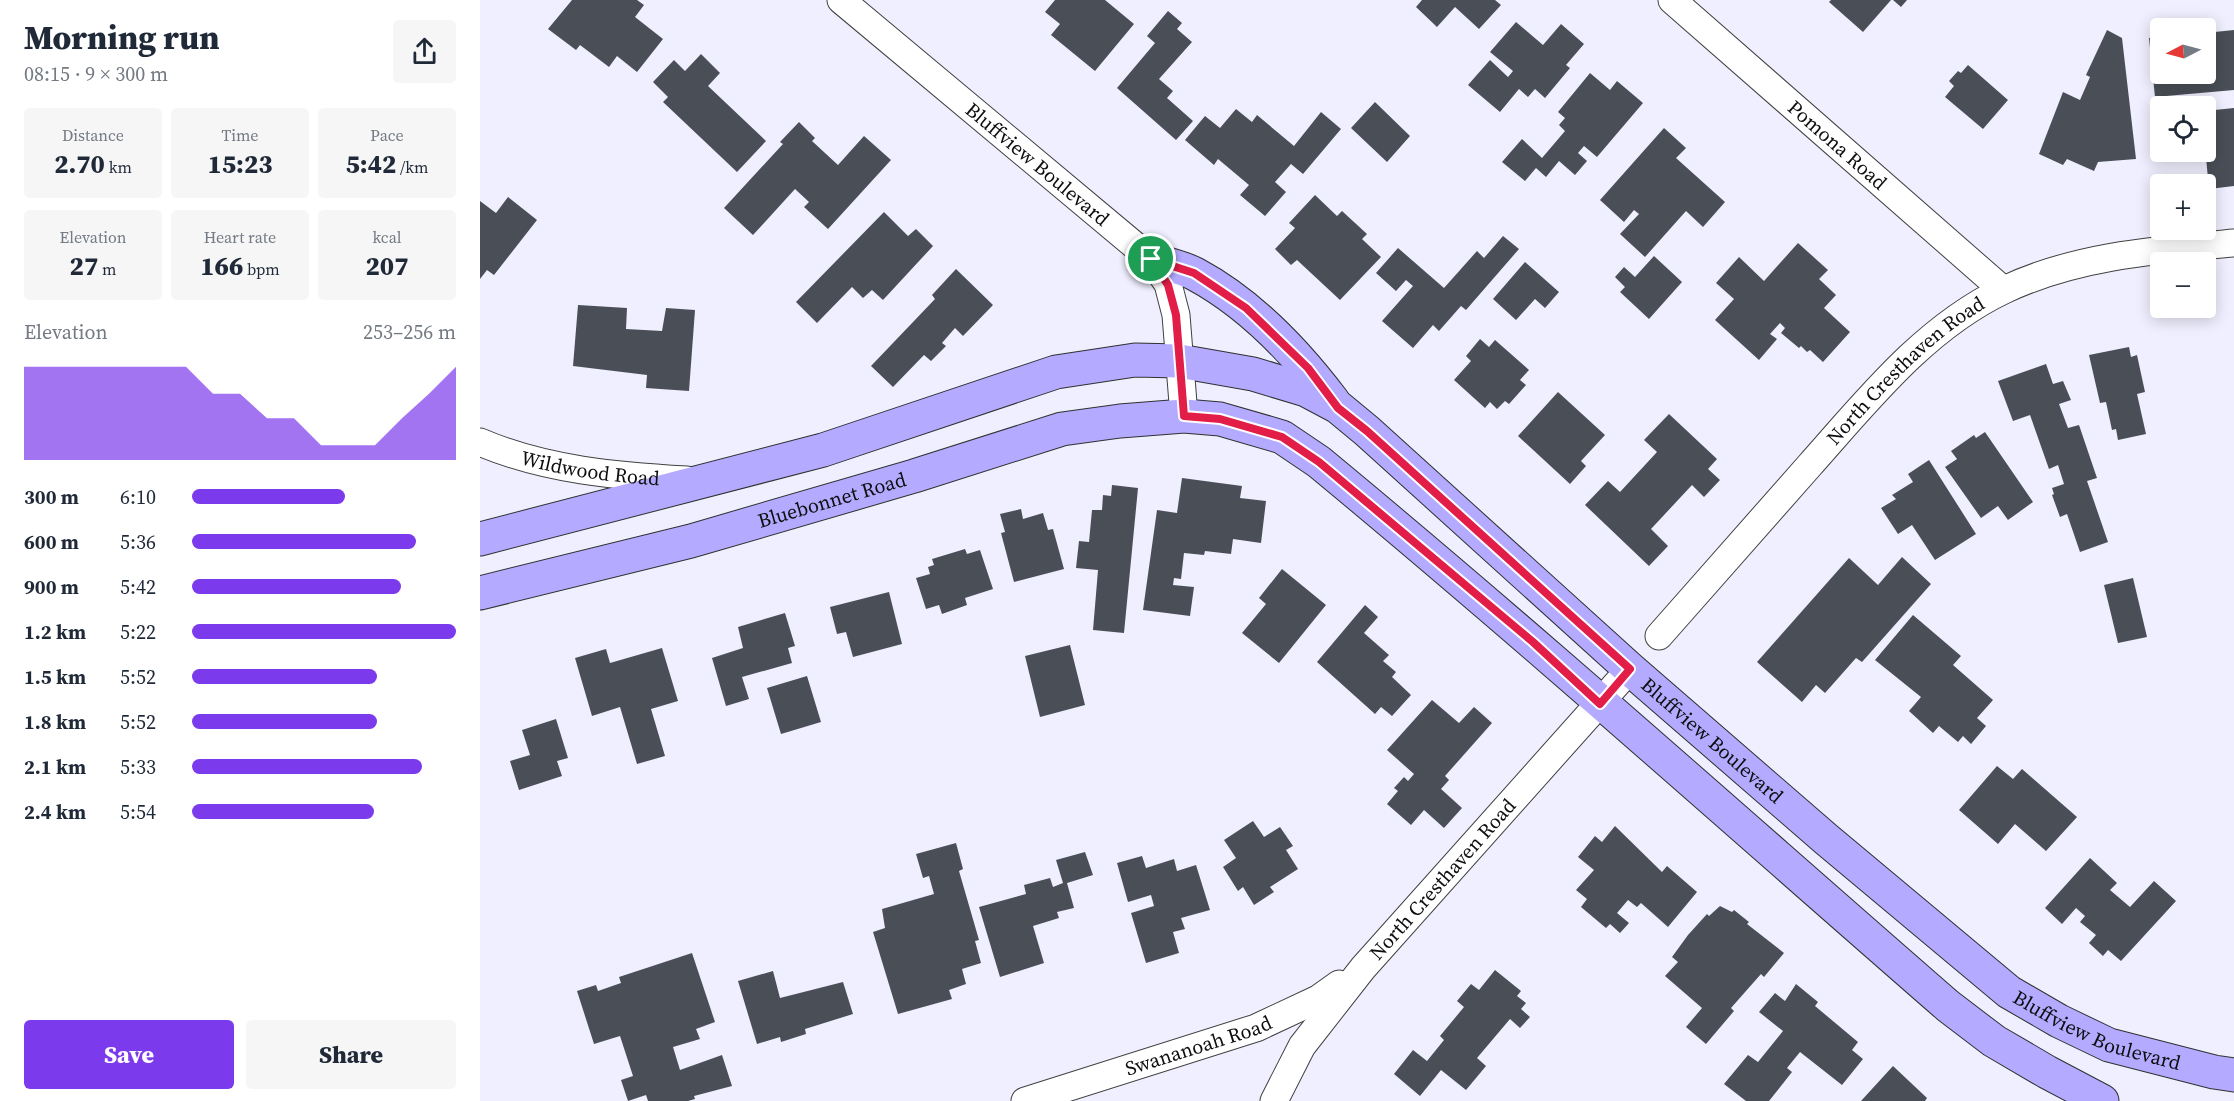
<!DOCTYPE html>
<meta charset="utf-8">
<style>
:root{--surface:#fff;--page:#f6f6f7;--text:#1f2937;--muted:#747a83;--accent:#7c3aed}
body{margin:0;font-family:"Source Serif 4",serif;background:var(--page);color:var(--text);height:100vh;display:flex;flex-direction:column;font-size:22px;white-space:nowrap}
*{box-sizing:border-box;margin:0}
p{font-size:20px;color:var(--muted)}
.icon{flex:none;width:33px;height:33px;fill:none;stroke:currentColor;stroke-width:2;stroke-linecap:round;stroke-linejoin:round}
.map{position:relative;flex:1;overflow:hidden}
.side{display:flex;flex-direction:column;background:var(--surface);width:480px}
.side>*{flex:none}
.needle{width:39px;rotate:264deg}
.fabs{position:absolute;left:1670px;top:18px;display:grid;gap:12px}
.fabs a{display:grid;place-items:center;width:66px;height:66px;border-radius:6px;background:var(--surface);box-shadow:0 3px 15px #0003;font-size:30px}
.pin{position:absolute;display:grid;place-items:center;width:51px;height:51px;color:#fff;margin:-26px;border:3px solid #fff;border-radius:50%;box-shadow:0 2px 6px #0007}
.round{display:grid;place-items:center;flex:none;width:63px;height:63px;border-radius:6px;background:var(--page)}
.headline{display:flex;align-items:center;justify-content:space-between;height:102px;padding:0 24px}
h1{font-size:33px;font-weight:800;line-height:45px}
.metrics{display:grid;grid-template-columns:repeat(3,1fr);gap:9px;height:102px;padding:6px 24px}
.metrics div{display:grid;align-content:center;border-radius:6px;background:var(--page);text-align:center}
.metrics b{font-size:26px;font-weight:800}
.metrics small{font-size:16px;font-weight:400}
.metrics p{font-size:16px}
.chart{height:168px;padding:12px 24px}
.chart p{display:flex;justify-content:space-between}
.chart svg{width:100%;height:108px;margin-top:6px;fill:var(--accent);opacity:.7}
.action{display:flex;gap:12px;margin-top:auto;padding:12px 24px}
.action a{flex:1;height:69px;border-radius:6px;background:var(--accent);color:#fff;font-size:24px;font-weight:800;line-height:69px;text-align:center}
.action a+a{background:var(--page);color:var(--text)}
ul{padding:0 24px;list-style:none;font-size:20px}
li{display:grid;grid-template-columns:96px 72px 1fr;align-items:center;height:45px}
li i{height:15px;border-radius:8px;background:var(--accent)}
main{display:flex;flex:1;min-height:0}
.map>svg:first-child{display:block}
.building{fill:#4a4f57}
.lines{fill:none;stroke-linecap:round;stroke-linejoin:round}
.minor-casing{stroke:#414141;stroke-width:29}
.secondary-casing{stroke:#303030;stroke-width:35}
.minor{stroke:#fff;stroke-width:27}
.secondary{stroke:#b4aaff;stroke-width:33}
.route-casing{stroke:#fff;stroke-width:12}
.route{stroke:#e11d48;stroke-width:8}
.labels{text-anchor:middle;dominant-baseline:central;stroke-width:6;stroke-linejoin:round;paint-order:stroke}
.street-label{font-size:20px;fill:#0e0e0e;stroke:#fff}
</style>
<main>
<section class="side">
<div class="headline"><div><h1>Morning run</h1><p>08:15 · 9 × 300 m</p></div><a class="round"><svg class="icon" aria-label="share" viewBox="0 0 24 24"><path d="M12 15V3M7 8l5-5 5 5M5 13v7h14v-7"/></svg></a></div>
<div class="metrics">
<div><p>Distance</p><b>2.70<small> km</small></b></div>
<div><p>Time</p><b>15:23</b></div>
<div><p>Pace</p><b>5:42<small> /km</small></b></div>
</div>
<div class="metrics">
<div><p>Elevation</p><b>27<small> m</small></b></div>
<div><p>Heart rate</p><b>166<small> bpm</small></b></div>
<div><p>kcal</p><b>207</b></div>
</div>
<div class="chart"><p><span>Elevation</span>253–256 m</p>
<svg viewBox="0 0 160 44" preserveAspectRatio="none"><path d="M0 44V6L10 6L20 6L30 6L40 6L50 6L60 6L70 17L80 17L90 27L100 27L110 38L120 38L130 38L140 27L150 17L160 6V44z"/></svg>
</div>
<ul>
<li><b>300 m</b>6:10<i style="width:58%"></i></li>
<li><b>600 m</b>5:36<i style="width:85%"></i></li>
<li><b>900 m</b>5:42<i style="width:79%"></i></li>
<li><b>1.2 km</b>5:22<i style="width:100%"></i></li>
<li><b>1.5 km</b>5:52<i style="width:70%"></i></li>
<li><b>1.8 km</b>5:52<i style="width:70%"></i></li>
<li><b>2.1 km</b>5:33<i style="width:87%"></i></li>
<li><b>2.4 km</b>5:54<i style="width:69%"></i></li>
</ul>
<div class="action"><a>Save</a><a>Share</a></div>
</section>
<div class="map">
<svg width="1754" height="1101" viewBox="0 0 1754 1101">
<rect width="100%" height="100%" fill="#f0efff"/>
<path class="building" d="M92,0h65l7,5 -9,12 28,22 -26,33 -20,-16 -8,11 -29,-22 -4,5 -28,-21z
M575,0h50l29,24 -39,47 -44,-36 9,-11 -15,-12z
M942,0h73l6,5 -22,24 -24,-22 -18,20 -21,-20z
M1351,0h60l-28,32 -34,-30z
M1413,0h14l-6,7z
M688,11l14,12 -5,6 15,13 -33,37 14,12 -6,7 26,23 -17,19 -59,-52 38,-45 -8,-7z
M1036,22l27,23 18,-21 23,20 -18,21 4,3 -25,30 -10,-9 -7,8 -9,-8 -19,23 -32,-27 22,-25 18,17 5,-6 -23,-19z
M1627,30l15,8 14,121 -38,3 -4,9 -27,-12 -4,6 -24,-11 24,-62 17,8 10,-23 -4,-2z
M1754,30v60l-79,7 -6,-59 11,-1v37h45v-41z
M221,54l19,19 -12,13 58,55 -29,31 -74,-70 5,-5 -15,-15 21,-22 11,11z
M1488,65l40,35 -25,29 -38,-32 9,-11 -5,-5 9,-10 3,2z
M1110,73l20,17 7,-9 26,22 -46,54 -13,-11 -6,7 9,8 -12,14 -16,-14 -13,16 -10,-9 -11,13 -23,-19 20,-23 20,19 23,-27 -6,-6 6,-7 -7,-6z
M895,102l35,34 -23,26 -36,-34z
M1754,108v78l-25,3 -4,-42v-36z
M756,109l16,13 5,-7 37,31 27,-34 20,17 -38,45 -12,-10 -16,18 11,10 -21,24 -25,-21 9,-10 -31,-26 -4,6 -29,-25 20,-24 15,12z
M319,122l16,16 -3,3 26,24 26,-29 27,24 -63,69 -24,-22 5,-5 -14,-13 -42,46 -29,-27 59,-64 -3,-2z
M1184,128l22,20 -10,10 49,44 -22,25 -17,-16 -41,46 -25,-23 19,-20 -5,-4 -10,12 -24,-22z
M835,195l22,21 5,-5 25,23 -5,5 19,18 -41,43 -43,-40 -6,5 -16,-16 20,-21 -6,-5z
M28,197l29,23 -43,55 -7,-5 -7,9v-78l16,12z
M404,212l24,24 8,-7 17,17 -50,54 -11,-10 -9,8 -11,-11 -35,36 -21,-21z
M1023,236l16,13 -53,61 -5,-4 -22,25 -6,-6 -20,23 -31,-27 31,-35 -7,-6 -10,11 -20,-18 22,-25 46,40 33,-37 7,7z
M1318,243l30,27 -9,9 17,16 -12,13 26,24 -27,30 -13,-12 -3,2 -6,-6 -2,2 -18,-15 4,-5 -5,-5 -10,11 7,5 -18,21 -44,-40 19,-21 -18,-16 23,-26 25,24z
M1174,256l28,26 -33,37 -29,-27 5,-5 -10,-10 9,-10 11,10z
M1045,262l34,30 -14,16 -10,-9 -19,21 -23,-21z
M476,269l37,36 -30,31 -8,-8 -13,15 4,3 -15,15 -7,-6 -31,32 -22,-21 64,-67 -3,-4z
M98,305l49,3 -1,21 36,2 4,-23 29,2 -6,81 -43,-3 1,-13 -74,-9z
M1000,339l9,8 6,-7 34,30 -9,10 6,5 -17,19 -4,-3 -8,8 -7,-7 -5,6 -31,-28 17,-19 -5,-5z
M1649,347l2,10 6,-2 8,37 -8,2 9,40 -28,6 -2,-11 -4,1 -6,-28 -6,1 -11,-48z
M1566,364l7,20 10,-3 8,19 -12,4 9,24 11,-3 18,53 -10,3 21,61 -28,10 -13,-38 -7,3 -8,-22 2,-1 -2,-6 12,-4 -6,-19 -9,4 -19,-54 -17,6 -15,-40z
M1078,392l47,43 -24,26 5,5 -16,18 -52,-48z
M1189,414l48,45 -9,10 12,11 -16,17 -12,-12 -41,44 17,17 -19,20 -64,-61 23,-24 12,11 37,-40 -13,-12z
M1505,432l48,70 -25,18 -10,-14 -17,12 -36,-51 12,-8 -6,-8 23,-16 2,3z
M1449,460l47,74 -41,26 -23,-35 -14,9 -17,-26 15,-9 -4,-4 21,-13 -5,-8z
M702,478l60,8 -2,12 26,3 -5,42 -28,-4 -2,15 -26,-3 -1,4 -20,-2 -3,26 -7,-1 -1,7 21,2 -4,29 -47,-6 14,-100 20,3z
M632,485l26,3 -14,145 -31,-3 5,-60 -22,-2 3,-27 10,1 3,-32h10l1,-15 8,1z
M541,509l2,10 20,-6 5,17 5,-1 11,40 -50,13 -13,-49 4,-1 -5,-18z
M485,549l2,5 13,-4 13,39 -28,9 2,7 -25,9 -3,-9 -13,4 -10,-31 14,-4 -2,-7 6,-2 -2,-6z
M1422,557l29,27 -69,78 -6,-4 -31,35 -9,-8 -14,17 -45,-40 92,-104 29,27z
M802,569l44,36 -47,58 -37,-30 24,-29 -7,-6z
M1653,578l14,59 -29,6 -14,-58z
M409,592l13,52 -49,13 -7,-25 -9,2 -7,-27z
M885,605l13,12 -14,16 25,22 -6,6 13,11 -4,5 19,18 -19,21 -11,-9 -6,7 -58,-52z
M305,613l10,33 -7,2 4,15 -50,14 7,22 -23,7 -14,-48 31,-10 -5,-21z
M1433,615l48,41 -8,9 40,35 -16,18 9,8 -15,18 -8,-8 -5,6 -19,-16 -6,7 -24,-22 12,-14 -46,-37z
M590,645l15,60 -45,12 -15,-61z
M182,648l16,53 -27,8 14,47 -28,8 -17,-57 -28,9 -17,-58 31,-9 4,14z
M327,676l14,46 -40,12 -14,-46z
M952,700l27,23 15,-16 18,16 -47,53 4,4 -8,9 21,19 -18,20 -20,-18 -13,15 -24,-21 11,-13 -4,-3 10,-11 4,4 6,-7 -27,-24z
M76,719l12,39 -11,3 5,15 -43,14 -9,-29 20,-6 -8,-25z
M1517,766l16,13 9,-10 55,48 -31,34 -31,-27 -17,20 -39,-34z
M773,821l11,16 16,-10 13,19 -7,4 12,19 -28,18 4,5 -20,13 -11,-18 -5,4 -15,-24 13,-9 -12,-18z
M1135,826l47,46 5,-6 30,26 -29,35 -27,-24 -4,4 -9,-7 -11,13 12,10 -9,10 -10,-9 -4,4 -25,-21 6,-8 -11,-9 18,-20 -16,-13 17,-21 7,6z
M476,843l7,26 -4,2 20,69 -4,1 6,22 -19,6 4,15 -17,6 3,9 -54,15 -25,-82 12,-4 -3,-19 52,-15 -5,-18 -6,2 -7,-24z
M605,852l8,23 -26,8 7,25 -17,4 2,6 -26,8 11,37 -44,14 -21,-70 47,-13 -2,-9 26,-7 3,9 10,-4 -7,-23z
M662,856l4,12 28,-9 3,12 19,-6 14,45 -29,8 4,11 -12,3 6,21 -33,10 -15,-50 23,-7 -3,-11 -23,7 -11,-39z
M1610,858l27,25 -7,7 20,17 24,-26 22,20 -55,60 -13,-11 -5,6 -14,-13 7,-8 -16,-13 5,-6 -9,-8 -14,16 -17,-16z
M1240,906l12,6 2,-2 15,12 -2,2 37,29 -20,24 -3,-3 -30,34 3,3 -28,33 -20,-17 16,-19 -37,-32 13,-14 -6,-5 16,-22 19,-21 2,2z
M212,953l23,69 -19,7 4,10 -27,8 7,23 42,-15 10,31 -38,10 1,3 -7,2h-40l-2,-6 -18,6 -7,-21 12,-4 -13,-40 -26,8 -17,-53 19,-6 2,6 23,-8 -2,-6z
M1015,970l26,21 -4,5 9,7 -5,6 9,8 -10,11 -10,-9 -33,39 9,8 -20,24 -25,-20 -21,26 -26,-22 19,-24 14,11 17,-21 -4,-4 24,-29 -7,-6 14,-17 8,6z
M293,971l7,27 63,-16 10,32 -48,15 1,5 -25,8 -1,-5 -23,7 -19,-63z
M1316,984l22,18 -3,4 43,36 -6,8 11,9 -21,26 -42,-33 -13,16 5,4 -23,29h-23l-22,-17 24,-29 10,7 25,-31 -24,-19 16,-19 10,8z
M1413,1066l34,32 -2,3h-64z"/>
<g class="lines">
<defs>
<g id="minor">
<path id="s1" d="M361,0l310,259 17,25 8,31 8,101"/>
<path id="s2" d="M1192,0l331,290"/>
<path id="s3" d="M0,442c65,28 137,34 207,38"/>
<path id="s4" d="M1179,636c50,-57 100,-114 150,-170 58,-65 115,-138 195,-176 71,-34 152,-40 230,-47"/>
<path id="s5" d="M545,1101l231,-73 62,-29 21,-15"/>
<path id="s6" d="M794,1101l28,-55 61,-78 267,-299"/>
</g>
<g id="secondary">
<path d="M671,259c14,5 31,8 44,15 54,29 101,78 138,127"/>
<path id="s7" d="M0,539l343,-89 233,-78 79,-12 44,1 74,13 53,16 32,17 29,24 263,238 196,170 183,153 50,29 50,24 105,27 20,3"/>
<path id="s8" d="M0,593l211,-52 223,-65 148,-47 58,-8 64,-5 36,3 62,18 37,25c214,177 420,362 629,544l46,35 53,31 55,29"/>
</g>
</defs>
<use href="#minor" class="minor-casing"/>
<use href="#secondary" class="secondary-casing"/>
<use href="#minor" class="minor"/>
<use href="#secondary" class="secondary"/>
</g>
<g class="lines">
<defs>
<path id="route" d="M671,259l43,14 52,35 62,60 30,40 29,23 263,238 -30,35 -67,-62 -214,-180 -37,-25 -62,-18 -36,-3 -8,-101 -8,-30z"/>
</defs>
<use href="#route" class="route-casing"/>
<use href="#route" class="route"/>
</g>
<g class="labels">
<g class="street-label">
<text stroke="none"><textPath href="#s2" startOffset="220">Pomona Road</textPath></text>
<text stroke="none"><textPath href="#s1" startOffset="256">Bluffview Boulevard</textPath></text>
<text stroke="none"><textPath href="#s4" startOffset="363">North Cresthaven Road</textPath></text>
<text stroke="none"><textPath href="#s3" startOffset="114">Wildwood Road</textPath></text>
<text stroke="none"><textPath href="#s8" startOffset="364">Bluebonnet Road</textPath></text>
<text stroke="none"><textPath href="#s7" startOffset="1392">Bluffview Boulevard</textPath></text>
<text stroke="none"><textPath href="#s6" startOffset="280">North Cresthaven Road</textPath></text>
<text stroke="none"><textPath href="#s7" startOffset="1878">Bluffview Boulevard</textPath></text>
<text stroke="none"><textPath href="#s5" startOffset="182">Swananoah Road</textPath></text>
</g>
</g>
</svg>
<div class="fabs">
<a><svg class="needle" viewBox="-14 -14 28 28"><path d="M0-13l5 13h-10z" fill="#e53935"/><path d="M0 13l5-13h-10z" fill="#747a83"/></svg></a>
<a><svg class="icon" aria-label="locate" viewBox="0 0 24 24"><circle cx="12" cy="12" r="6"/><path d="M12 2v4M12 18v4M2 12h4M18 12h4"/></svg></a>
<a>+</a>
<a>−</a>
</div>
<div class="pin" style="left:671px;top:259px;background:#1e9e55"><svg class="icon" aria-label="arrive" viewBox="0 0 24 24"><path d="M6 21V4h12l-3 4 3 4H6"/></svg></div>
</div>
</main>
